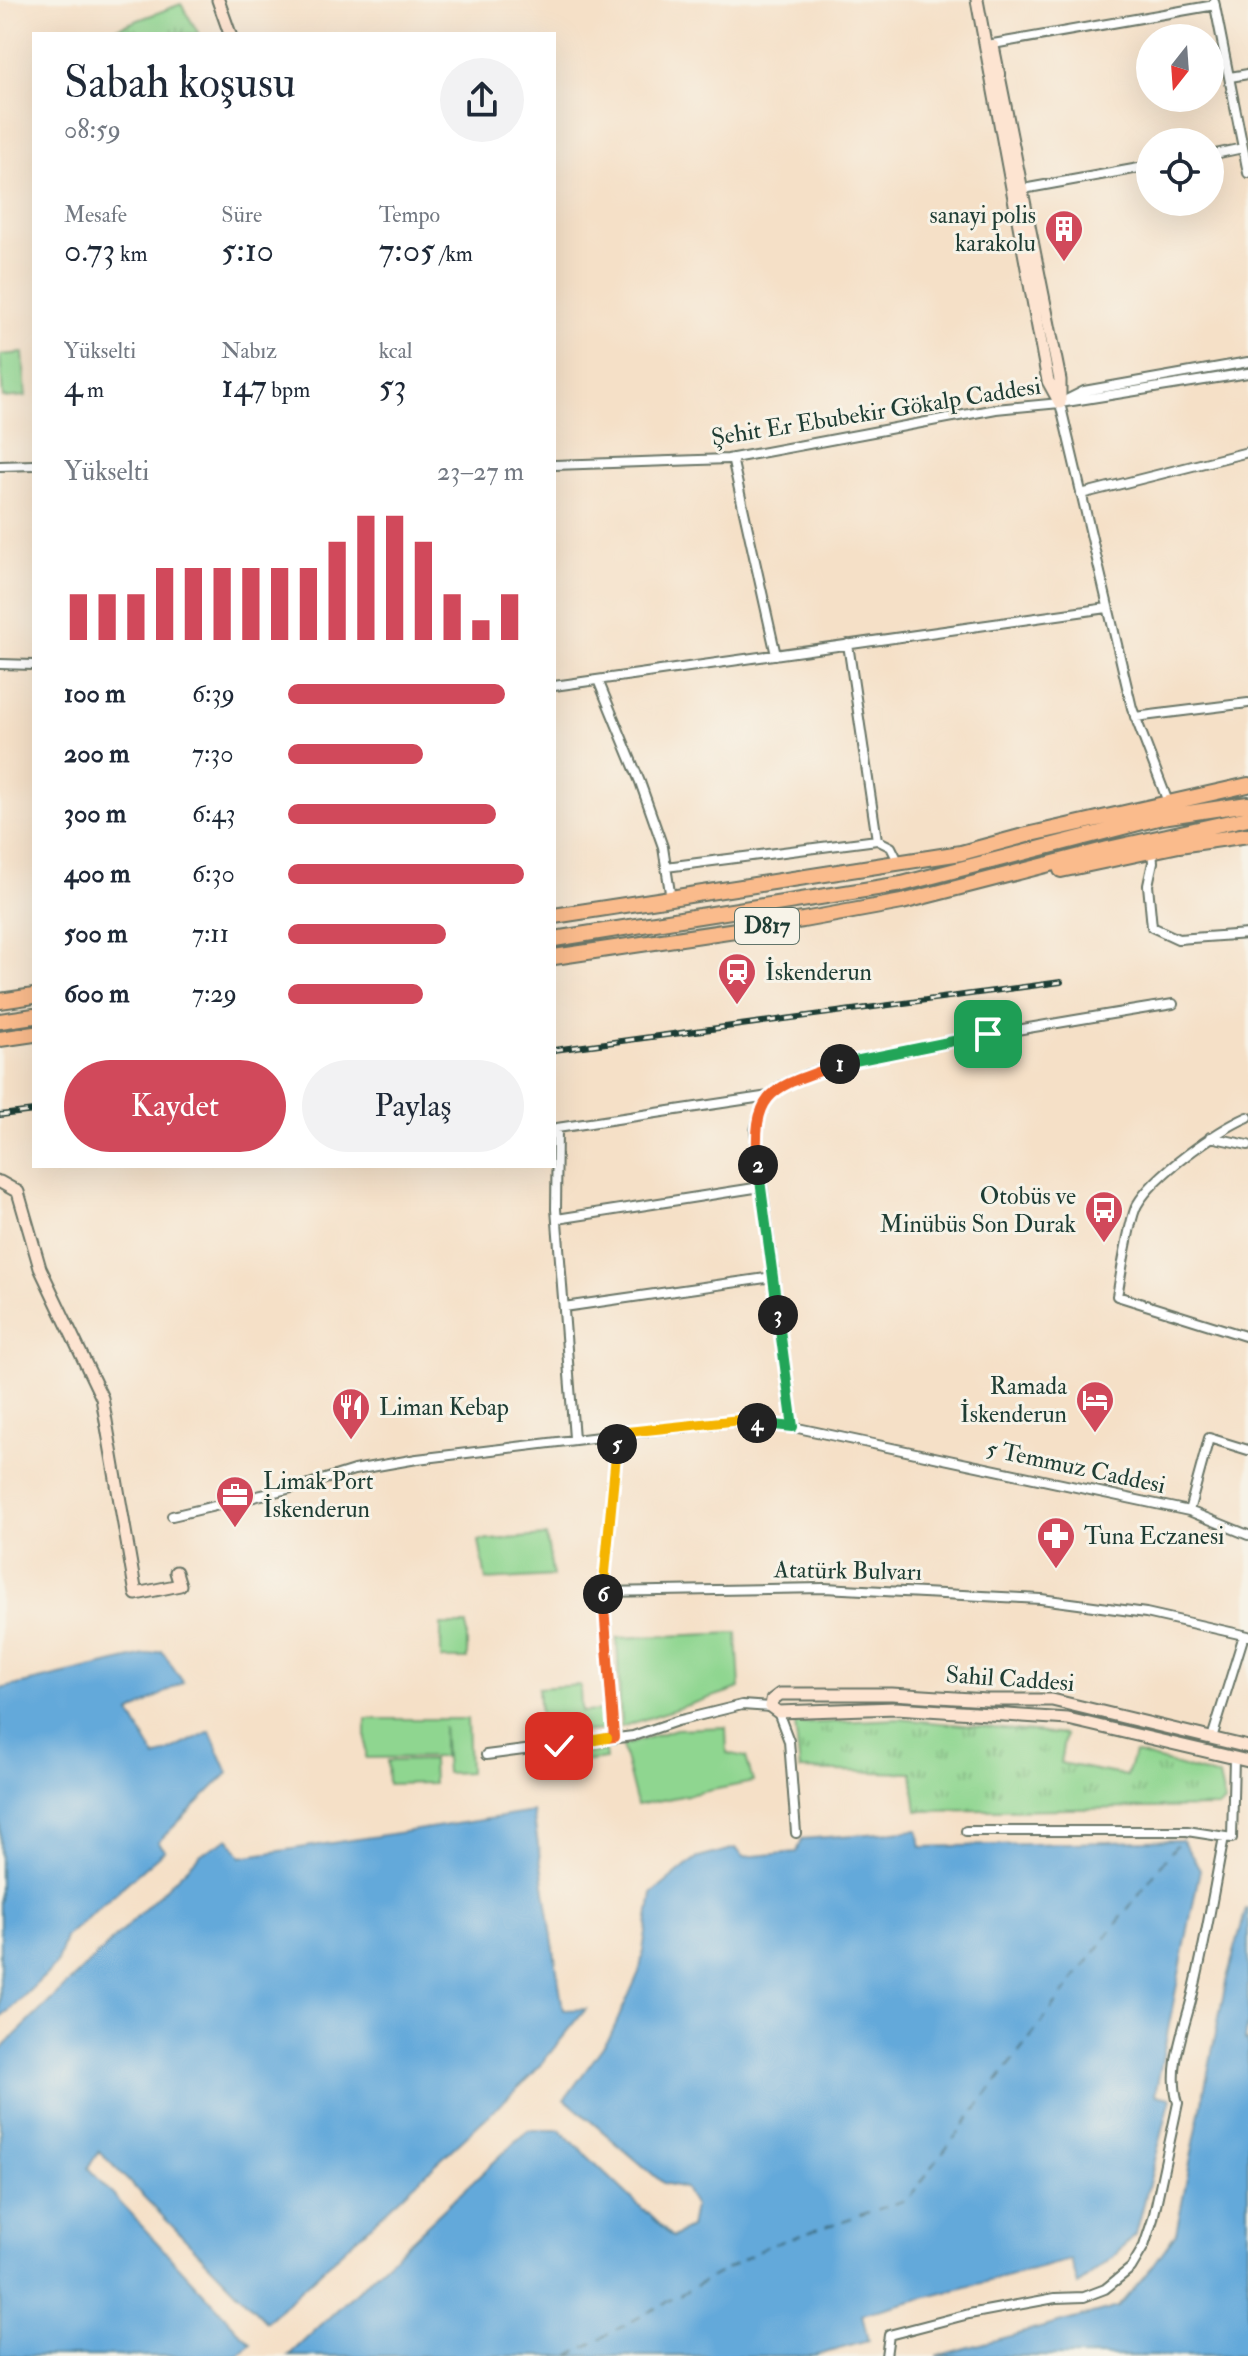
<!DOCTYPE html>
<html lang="tr">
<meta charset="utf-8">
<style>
:root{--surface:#fff;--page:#f2f2f3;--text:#1f2937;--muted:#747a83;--accent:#d1495b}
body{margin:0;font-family:"IM FELL Double Pica",serif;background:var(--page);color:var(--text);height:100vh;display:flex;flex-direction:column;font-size:30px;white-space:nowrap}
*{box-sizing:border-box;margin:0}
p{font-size:26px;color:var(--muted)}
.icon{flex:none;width:44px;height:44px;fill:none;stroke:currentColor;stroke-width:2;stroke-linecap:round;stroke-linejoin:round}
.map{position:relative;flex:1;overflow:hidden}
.side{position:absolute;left:32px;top:32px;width:524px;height:1136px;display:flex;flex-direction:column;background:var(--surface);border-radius:0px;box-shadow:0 8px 32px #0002}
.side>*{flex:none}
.needle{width:52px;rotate:197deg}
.buttons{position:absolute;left:1136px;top:24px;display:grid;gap:16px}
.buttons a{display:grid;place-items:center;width:88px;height:88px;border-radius:50%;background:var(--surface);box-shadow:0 8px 32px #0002;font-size:40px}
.pin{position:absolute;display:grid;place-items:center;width:68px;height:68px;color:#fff;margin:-34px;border-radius:16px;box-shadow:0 4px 12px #0006}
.km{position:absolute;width:40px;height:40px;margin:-20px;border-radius:50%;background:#222;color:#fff;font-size:22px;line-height:40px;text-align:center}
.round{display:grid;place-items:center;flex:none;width:84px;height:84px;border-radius:42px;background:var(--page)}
.headline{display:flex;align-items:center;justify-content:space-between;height:136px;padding:0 32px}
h1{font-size:44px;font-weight:600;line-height:60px}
.stats{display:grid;grid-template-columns:repeat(3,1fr);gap:12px;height:136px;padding:8px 32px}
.stats div{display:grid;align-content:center}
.stats b{font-size:34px;font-weight:600}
.stats small{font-size:22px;font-weight:400}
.stats p{font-size:22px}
.chart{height:224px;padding:16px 32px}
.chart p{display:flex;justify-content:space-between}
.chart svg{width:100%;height:144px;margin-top:8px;stroke:var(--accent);stroke-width:6}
.cta{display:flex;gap:16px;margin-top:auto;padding:16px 32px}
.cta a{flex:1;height:92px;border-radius:48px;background:var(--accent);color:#fff;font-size:32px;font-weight:600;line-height:92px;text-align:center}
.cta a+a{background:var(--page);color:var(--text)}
ul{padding:0 32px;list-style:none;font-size:26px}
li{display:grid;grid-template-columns:128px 96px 1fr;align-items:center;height:60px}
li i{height:20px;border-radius:10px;background:var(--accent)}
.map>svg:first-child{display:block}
.green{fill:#8fd690;stroke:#578a62;stroke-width:2}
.park{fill:url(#park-tufts);stroke:#578a62;stroke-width:2}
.water{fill:#64a9da;stroke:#427387;stroke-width:2}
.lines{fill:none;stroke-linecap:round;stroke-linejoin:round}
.ferry{stroke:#345d66;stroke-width:2;stroke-dasharray:10 8;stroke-linecap:butt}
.street-casing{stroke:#6a7667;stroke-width:12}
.secondary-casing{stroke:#6a7667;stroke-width:15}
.highway-casing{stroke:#6a7667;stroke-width:18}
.street{stroke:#fff;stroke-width:8}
.secondary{stroke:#fde4d1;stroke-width:11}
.highway{stroke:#fabb8c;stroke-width:14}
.rail-casing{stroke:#1f3d34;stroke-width:6}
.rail{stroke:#f7f3e8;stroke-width:3;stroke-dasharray:9;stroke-linecap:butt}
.split-1-casing{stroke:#fff;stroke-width:16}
.split-2-casing{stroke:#fff;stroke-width:16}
.split-3-casing{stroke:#fff;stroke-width:16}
.split-4-casing{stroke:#fff;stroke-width:16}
.split-5-casing{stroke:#fff;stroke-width:16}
.split-6-casing{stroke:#fff;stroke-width:16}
.split-7-casing{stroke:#fff;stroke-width:16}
.split-8-casing{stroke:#fff;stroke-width:16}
.split-1{stroke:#22a559;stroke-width:10}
.split-2{stroke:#f0652b;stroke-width:10}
.split-3{stroke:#22a559;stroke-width:10}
.split-4{stroke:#22a559;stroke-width:10}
.split-5{stroke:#f5b400;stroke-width:10}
.split-6{stroke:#f5b400;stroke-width:10}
.split-7{stroke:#f0652b;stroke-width:10}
.split-8{stroke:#f5b400;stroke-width:10}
.labels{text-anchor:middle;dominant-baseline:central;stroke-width:6;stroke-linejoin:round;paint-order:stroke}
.shield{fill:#f7f3e8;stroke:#60746a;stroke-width:2}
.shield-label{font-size:22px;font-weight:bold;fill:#1f3d34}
.poi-label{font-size:24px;fill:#1f3d34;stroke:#f7f3e8;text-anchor:start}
.street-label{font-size:24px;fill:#1f3d34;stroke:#f7f3e8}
</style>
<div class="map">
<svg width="1248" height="2356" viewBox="0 0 1248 2356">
<defs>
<pattern id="park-tufts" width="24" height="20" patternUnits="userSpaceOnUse" patternTransform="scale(2)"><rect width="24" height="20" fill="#8fd690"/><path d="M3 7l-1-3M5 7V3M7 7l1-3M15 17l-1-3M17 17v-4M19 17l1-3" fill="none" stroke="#74af76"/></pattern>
</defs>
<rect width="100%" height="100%" fill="#f7f3e8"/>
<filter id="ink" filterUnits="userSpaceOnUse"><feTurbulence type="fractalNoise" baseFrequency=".0125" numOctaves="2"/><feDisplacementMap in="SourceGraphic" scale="16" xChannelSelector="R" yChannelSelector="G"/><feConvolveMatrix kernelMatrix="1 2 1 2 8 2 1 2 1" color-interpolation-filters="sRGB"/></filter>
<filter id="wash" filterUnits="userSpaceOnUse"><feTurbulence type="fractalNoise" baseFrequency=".006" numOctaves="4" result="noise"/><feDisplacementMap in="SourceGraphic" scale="32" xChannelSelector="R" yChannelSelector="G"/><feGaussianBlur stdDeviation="1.8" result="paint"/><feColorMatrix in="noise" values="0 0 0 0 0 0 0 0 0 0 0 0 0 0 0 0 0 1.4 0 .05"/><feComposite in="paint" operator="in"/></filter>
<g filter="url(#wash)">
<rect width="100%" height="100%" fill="#f5e0c7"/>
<path class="green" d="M23,353l3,43 -23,2 -3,-43z
M546,1536l7,40 -67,4 -7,-39z
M441,1625h26v34h-26z
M737,1633l3,55 -119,39 -4,-89z
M580,1685l1,27 21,-1 1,19 -62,4 -3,-46z
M366,1719h101l2,53 -23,1 -3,-47v31l-77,1z
M726,1727l1,26 19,4 7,25 -116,23 -15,-59 54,-17z
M605,1751l1,8 -57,7 -1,-9z
M432,1760l1,23 -45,1 -1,-23z"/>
<path class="park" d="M181,4l18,30h-98z
M899,1719l166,16 -5,28 67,13 7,-23 85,24 6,25 -6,5 -302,4 -5,-38 -112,-3 -5,-46z"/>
<path class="water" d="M162,1651l21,31 -53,31 26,45 54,-27 18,42 -70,69 7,8 -100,87 -9,28 -56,54v-330z
M533,1812l30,198 23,-1 -54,66 -266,247 -167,-171 -11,17 163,176 -13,12h-238v-306l201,-196 28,-16 12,19z
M918,1830l3,17 261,-7 18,29 -45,226 16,3 -35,136 -24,24 -34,27 -7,-25 -209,54 6,27 -54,15h-526l240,-226h32l112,107 18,-9 4,-22 -9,-18 -22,-5 -98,-84 45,-62 30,-67 12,-76 43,-35 41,-11 7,9 54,-5 5,-13z
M1246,1909h2v114l-3,17h3v316h-312l182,-49 34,-40 24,-34 50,-251z"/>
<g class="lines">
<path class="ferry" d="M569,2356l199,-110 140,-47 275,-363"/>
</g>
</g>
<g filter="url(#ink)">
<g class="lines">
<defs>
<path id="street" d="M1214,1l34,172
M993,44l222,-39
M1230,77l18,-3
M1210,155l33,-7
M1023,189l127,-23
M1068,399l16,-8 164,-29
M1060,403l72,305 36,94
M732,458l44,197
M554,465l174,-6 268,-50 64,-6 188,-30
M0,466l34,-1
M1081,494l167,-42
M848,644l29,196
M0,664l34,1
M598,680l42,102 23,65 8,52
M554,686l553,-78
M1135,717l113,-14
M1152,851l1,11 -5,23 4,42 26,12 70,-5
M666,867l211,-27 14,7 8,16
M1248,1117c-32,14 -94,58 -111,88 -8,14 -16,71 -20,91l131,41
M1210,1137l38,8
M557,1219l204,-32
M564,1307l209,-30
M793,1427l-38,-297c5,-18 11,-35 28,-45 39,-21 87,-27 130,-36 86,-17 173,-31 260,-45
M618,1433l-15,159 221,-4 217,11 105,14 102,23
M574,1438l-18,-229 1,-81 212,-32
M1189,1511l20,-73 39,12
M172,1516l137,-32 45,-14 63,-11 323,-39 53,7 396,84 59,24
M603,1592l11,145
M778,1712l11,29 7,92
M1212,1738l32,-103
M486,1755l147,-19 44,-15 65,-16 29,2
M966,1831h221l45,7 2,-80
M886,2356l3,-21 80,-21 86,-16 29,-1 21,-8 26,-21 13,-22 9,-27 25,-116c-11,-38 8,-77 16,-114 12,-50 20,-101 30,-152"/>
<path id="secondary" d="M218,0l12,34
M977,0l71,381 12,22
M993,46l67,334v22
M0,1182l18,10 22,76 62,130 34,196 44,-9 -4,-13
M1248,1747l-196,-47h-65l-95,-6h-112l-8,6 -1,7 7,5 118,-4 172,11 180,42"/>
<path id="highway" d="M1061,870l118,-25 69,-10
M554,916l407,-63 66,-18 221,-50
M554,939l348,-55 260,-67 86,-13
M554,957l249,-37 99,-18 206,-53 140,-31
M0,1001l34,-5
M0,1021l34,-5
M0,1039l34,-5"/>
</defs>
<use href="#street" class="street-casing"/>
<use href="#secondary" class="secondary-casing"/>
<use href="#highway" class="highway-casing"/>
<use href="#street" class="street"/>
<use href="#secondary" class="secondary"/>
<use href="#highway" class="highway"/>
<defs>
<path id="rail" d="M554,1050l507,-68
M0,1115l34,-4"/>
</defs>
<use href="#rail" class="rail-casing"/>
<use href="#rail" class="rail"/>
</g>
</g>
<g class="lines" filter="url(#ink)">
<defs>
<path id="split-1" d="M840,1064l148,-30"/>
<path id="split-2" d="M758,1165c-7,-78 17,-77 82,-101"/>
<path id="split-3" d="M758,1165l20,150"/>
<path id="split-4" d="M757,1423l36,4 -15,-112"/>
<path id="split-5" d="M617,1444l1,-11 122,-13 17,3"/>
<path id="split-6" d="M603,1594l14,-150"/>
<path id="split-7" d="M603,1594l11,143 -7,1"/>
<path id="split-8" d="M559,1746l48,-8"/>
</defs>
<use href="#split-1" class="split-1-casing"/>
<use href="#split-2" class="split-2-casing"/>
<use href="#split-3" class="split-3-casing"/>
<use href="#split-4" class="split-4-casing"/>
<use href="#split-5" class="split-5-casing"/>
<use href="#split-6" class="split-6-casing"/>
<use href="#split-7" class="split-7-casing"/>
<use href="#split-8" class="split-8-casing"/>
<use href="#split-1" class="split-1"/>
<use href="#split-2" class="split-2"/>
<use href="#split-3" class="split-3"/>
<use href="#split-4" class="split-4"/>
<use href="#split-5" class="split-5"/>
<use href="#split-6" class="split-6"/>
<use href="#split-7" class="split-7"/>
<use href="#split-8" class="split-8"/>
</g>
<defs>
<symbol id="building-pin" viewBox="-11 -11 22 30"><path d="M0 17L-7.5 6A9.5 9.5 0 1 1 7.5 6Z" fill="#d1495b" stroke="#f7f3e8"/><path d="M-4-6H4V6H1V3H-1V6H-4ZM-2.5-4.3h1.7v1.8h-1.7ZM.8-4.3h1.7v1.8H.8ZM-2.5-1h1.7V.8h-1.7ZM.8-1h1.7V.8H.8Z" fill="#fff"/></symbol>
<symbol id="station-pin" viewBox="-11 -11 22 30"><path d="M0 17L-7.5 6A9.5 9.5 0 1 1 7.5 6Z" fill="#d1495b" stroke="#f7f3e8"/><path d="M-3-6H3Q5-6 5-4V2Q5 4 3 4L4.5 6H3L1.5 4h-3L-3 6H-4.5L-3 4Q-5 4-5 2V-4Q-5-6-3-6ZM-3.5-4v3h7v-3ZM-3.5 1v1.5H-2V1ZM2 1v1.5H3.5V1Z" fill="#fff"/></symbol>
<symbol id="bus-pin" viewBox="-11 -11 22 30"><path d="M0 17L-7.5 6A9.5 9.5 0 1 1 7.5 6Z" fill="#d1495b" stroke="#f7f3e8"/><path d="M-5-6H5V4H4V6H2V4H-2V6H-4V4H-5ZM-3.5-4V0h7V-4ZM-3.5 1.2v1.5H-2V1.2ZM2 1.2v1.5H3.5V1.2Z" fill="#fff"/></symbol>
<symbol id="hotel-pin" viewBox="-11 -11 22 30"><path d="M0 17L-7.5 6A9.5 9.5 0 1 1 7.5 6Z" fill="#d1495b" stroke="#f7f3e8"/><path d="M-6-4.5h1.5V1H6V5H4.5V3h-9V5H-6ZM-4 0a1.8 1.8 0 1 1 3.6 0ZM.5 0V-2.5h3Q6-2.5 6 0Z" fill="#fff"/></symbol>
<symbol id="restaurant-pin" viewBox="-11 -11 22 30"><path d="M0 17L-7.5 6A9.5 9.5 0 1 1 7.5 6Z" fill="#d1495b" stroke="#f7f3e8"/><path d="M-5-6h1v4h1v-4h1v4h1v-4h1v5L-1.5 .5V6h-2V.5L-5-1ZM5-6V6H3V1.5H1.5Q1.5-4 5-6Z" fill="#fff"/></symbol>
<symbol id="office-pin" viewBox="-11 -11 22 30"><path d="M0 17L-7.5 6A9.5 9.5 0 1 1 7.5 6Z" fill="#d1495b" stroke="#f7f3e8"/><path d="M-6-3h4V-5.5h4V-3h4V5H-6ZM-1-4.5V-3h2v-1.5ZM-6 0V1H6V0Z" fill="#fff"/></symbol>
<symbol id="pharmacy-pin" viewBox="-11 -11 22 30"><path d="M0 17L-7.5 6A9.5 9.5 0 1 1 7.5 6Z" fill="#d1495b" stroke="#f7f3e8"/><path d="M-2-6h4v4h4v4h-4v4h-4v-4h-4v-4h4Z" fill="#fff"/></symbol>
</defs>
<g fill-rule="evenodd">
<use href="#building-pin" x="1042" y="207" width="44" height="60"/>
<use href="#station-pin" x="715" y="950" width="44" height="60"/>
<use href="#bus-pin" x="1082" y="1188" width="44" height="60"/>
<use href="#hotel-pin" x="1073" y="1378" width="44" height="60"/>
<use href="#restaurant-pin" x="329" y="1385" width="44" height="60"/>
<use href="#office-pin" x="213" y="1473" width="44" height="60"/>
<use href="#pharmacy-pin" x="1034" y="1514" width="44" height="60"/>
</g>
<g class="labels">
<rect class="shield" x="735" y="908" width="64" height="36" rx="6"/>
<g class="shield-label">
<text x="767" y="926">D817</text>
</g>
<g class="poi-label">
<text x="1036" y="215" text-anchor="end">sanayi polis<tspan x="1036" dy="28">karakolu</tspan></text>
<text x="765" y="972">İskenderun</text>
<text x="1076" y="1196" text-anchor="end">Otobüs ve<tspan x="1076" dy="28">Minübüs Son Durak</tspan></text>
<text x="1067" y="1386" text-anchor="end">Ramada<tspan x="1067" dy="28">İskenderun</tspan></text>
<text x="379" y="1407">Liman Kebap</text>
<text x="263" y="1481">Limak Port<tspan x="263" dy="28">İskenderun</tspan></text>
<text x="1084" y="1536">Tuna Eczanesi</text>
</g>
<g class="street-label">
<text transform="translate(876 412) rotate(-9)">Şehit Er Ebubekir Gökalp Caddesi</text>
<text transform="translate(1076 1467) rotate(12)">5 Temmuz Caddesi</text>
<text transform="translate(848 1571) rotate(1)">Atatürk Bulvarı</text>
<text transform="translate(1010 1679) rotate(4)">Sahil Caddesi</text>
</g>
</g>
</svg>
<div class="buttons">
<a><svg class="needle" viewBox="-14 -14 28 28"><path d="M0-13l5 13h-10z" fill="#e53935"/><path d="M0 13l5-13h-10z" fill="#747a83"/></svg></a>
<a><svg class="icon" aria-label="locate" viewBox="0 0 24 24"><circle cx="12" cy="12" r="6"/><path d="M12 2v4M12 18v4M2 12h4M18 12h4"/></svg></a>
</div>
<div class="pin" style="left:988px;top:1034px;background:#1e9e55"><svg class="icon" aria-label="arrive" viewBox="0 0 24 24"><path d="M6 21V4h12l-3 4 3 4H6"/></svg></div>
<div class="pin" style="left:559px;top:1746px;background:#d93025"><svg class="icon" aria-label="check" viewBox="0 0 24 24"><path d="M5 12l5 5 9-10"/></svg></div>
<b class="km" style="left:840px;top:1064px">1</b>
<b class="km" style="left:758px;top:1165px">2</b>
<b class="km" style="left:778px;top:1315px">3</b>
<b class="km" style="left:757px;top:1423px">4</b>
<b class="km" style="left:617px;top:1444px">5</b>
<b class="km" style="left:603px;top:1594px">6</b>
<section class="side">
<div class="headline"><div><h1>Sabah koşusu</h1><p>08:59</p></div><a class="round"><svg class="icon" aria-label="share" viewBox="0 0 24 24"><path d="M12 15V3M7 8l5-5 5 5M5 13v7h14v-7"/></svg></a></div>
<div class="stats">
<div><p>Mesafe</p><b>0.73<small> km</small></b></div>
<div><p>Süre</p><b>5:10</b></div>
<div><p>Tempo</p><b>7:05<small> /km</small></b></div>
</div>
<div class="stats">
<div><p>Yükselti</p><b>4<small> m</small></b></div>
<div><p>Nabız</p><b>147<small> bpm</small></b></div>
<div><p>kcal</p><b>53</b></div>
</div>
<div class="chart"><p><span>Yükselti</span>23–27 m</p>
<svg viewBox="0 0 160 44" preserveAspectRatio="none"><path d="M5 44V30M15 44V30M25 44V30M35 44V22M45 44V22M55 44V22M65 44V22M75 44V22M85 44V22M95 44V14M105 44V6M115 44V6M125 44V14M135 44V30M145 44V38M155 44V30"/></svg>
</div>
<ul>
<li><b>100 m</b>6:39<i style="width:92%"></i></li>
<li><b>200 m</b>7:30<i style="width:57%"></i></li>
<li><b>300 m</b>6:43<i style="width:88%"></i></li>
<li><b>400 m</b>6:30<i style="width:100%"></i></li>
<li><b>500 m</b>7:11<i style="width:67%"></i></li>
<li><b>600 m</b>7:29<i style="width:57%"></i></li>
</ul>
<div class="cta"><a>Kaydet</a><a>Paylaş</a></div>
</section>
</div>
